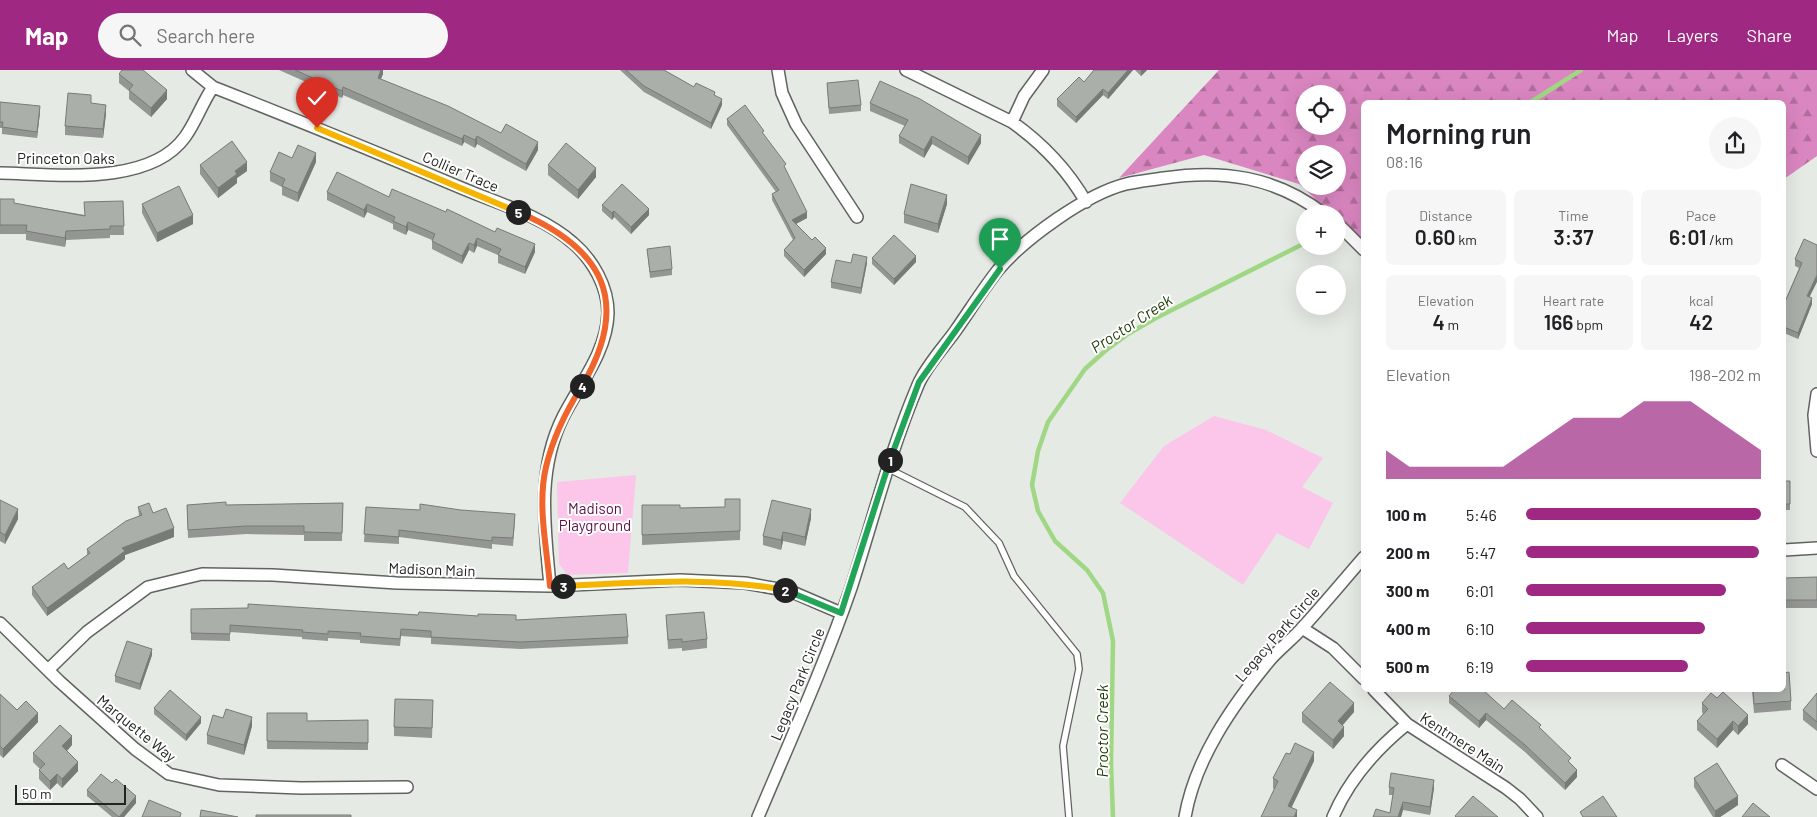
<!DOCTYPE html>
<meta charset="utf-8">
<style>
:root{--surface:#fff;--page:#f6f6f6;--text:#202124;--muted:#757577;--accent:#9e2882}
body{margin:0;font-family:Barlow,sans-serif;background:var(--page);color:var(--text);height:100vh;display:flex;flex-direction:column;font-size:19px;white-space:nowrap}
*{box-sizing:border-box;margin:0}
p{font-size:16px;color:var(--muted)}
.icon{flex:none;width:28px;height:28px;fill:none;stroke:currentColor;stroke-width:2;stroke-linecap:round;stroke-linejoin:round}
.map{position:relative;flex:1;overflow:hidden}
.details{position:absolute;left:1361px;top:30px;width:425px;height:592px;display:flex;flex-direction:column;background:var(--surface);border-radius:8px;box-shadow:0 5px 20px #0002}
.details>*{flex:none}
.fabs{position:absolute;left:1296px;top:15px;display:grid;gap:10px}
.fabs a{display:grid;place-items:center;width:50px;height:50px;border-radius:50%;background:var(--surface);box-shadow:0 5px 20px #0002;font-size:25px}
.scale{position:absolute;left:15px;bottom:12px;width:111px;box-sizing:border-box;padding-left:5px;border:2px solid #222422;border-top:0;font-size:14px;line-height:18px;white-space:nowrap;color:#222422;-webkit-text-stroke:4px #fff;paint-order:stroke}
.pin{position:absolute;display:grid;place-items:center;width:42px;height:42px;color:#fff;margin:-51px -21px;border-radius:50% 50% 50% 0;rotate:-45deg;box-shadow:0 0 5px #0007}
.pin .icon{rotate:45deg}
.km{position:absolute;width:25px;height:25px;margin:-12px;border-radius:50%;background:#222;color:#fff;font-size:14px;line-height:25px;text-align:center}
.round{display:grid;place-items:center;flex:none;width:52px;height:52px;border-radius:26px;background:var(--page)}
.headline{display:flex;align-items:center;justify-content:space-between;height:85px;padding:0 25px}
h1{font-size:28px;font-weight:600;line-height:38px}
.metrics{display:grid;grid-template-columns:repeat(3,1fr);gap:8px;height:85px;padding:5px 25px}
.metrics div{display:grid;align-content:center;border-radius:8px;background:var(--page);text-align:center}
.metrics b{font-size:21px;font-weight:600}
.metrics small{font-size:14px;font-weight:400}
.metrics p{font-size:14px}
.chart{height:140px;padding:10px 25px}
.chart p{display:flex;justify-content:space-between}
.chart svg{width:100%;height:90px;margin-top:5px;fill:var(--accent);opacity:.7}
ul{padding:0 25px;list-style:none;font-size:16px}
li{display:grid;grid-template-columns:80px 60px 1fr;align-items:center;height:38px}
li i{height:12px;border-radius:6px;background:var(--accent)}
header{display:flex;align-items:center;gap:30px;box-sizing:border-box;height:70px;padding:0 25px;background:var(--accent);color:#fff}
header strong{font-size:24px}
nav{display:flex;gap:28px;margin-inline-start:auto;font-size:18px}
.search{width:350px;height:45px;background:var(--page);display:flex;align-items:center;gap:12px;box-sizing:border-box;padding:0 18px;border-radius:28px;color:var(--muted);font-size:19px}
.map>svg:first-child{display:block}
.green{fill:#fbc6e9}
.forest{fill:url(#forest-firs);fill-rule:evenodd}
.lines{fill:none;stroke-linecap:round;stroke-linejoin:round}
.stream{stroke:#a0d784;stroke-width:4.5}
.service-casing{stroke:#60645f;stroke-width:8}
.minor-casing{stroke:#60645f;stroke-width:14}
.service{stroke:#fff;stroke-width:5.5}
.minor{stroke:#fff;stroke-width:11}
.wall{fill:#939692}
.shaded-wall{fill:#787a77}
.building{fill:#abafaa;stroke:#787a77}
.split-1-casing{stroke:#fff;stroke-width:10}
.split-2-casing{stroke:#fff;stroke-width:10}
.split-3-casing{stroke:#fff;stroke-width:10}
.split-4-casing{stroke:#fff;stroke-width:10}
.split-5-casing{stroke:#fff;stroke-width:10}
.split-6-casing{stroke:#fff;stroke-width:10}
.split-1{stroke:#22a559;stroke-width:6}
.split-2{stroke:#22a559;stroke-width:6}
.split-3{stroke:#f5b400;stroke-width:6}
.split-4{stroke:#f0652b;stroke-width:6}
.split-5{stroke:#f0652b;stroke-width:6}
.split-6{stroke:#f5b400;stroke-width:6}
.labels{text-anchor:middle;dominant-baseline:central;stroke-width:4;stroke-linejoin:round;paint-order:stroke}
.street-label{font-size:15px;fill:#222422;stroke:#fff}
.park-label{font-size:15px;fill:#5b104a;stroke:#fff}
.water-label{font-size:16px;font-style:italic;fill:#183a00;stroke:#fff}
</style>
<header>
<strong>Map</strong>
<div class="search"><svg class="icon" aria-label="search" viewBox="0 0 24 24"><circle cx="10" cy="10" r="6"/><path d="M15 15l6 6"/></svg>Search here</div>
<nav><a>Map</a><a>Layers</a><a>Share</a></nav>
</header>
<div class="map">
<svg width="1817" height="747" viewBox="0 0 1817 747">
<defs>
<pattern id="forest-firs" width="22" height="20" patternUnits="userSpaceOnUse" patternTransform="scale(1.25)"><rect width="22" height="20" fill="#da86c0"/><path d="M5 1l3.5 6h-7zM16 11l3.5 6h-7z" fill="#b06d9c"/></pattern>
</defs>
<rect width="100%" height="100%" fill="#e6eae4"/>
<path class="green" d="M1214,346l52,14 57,28 -21,29 31,16 -24,46 -32,-16 -34,52 -123,-82 44,-57z
M636,405l-8,98 -60,2 -9,-11 -2,-82z"/>
<path class="forest" d="M1219,0h598v86l-33,23v-77h-420v140l-26,-23v-5h-6l-33,-30 -95,-29 -85,23zM1305,24h33v32h-33zM1305,84h33v32h-33z"/>
<g class="lines">
<path class="stream" d="M1531,32l50,-32
M1113,747l-2,-54 2,-122 -10,-48 -16,-23 -32,-29 -17,-30 -6,-26 6,-34 10,-29 37,-53 20,-18 23,-17 28,-16 149,-75"/>
<defs>
<path id="service" d="M887,398l78,39 34,36 15,33 63,78 2,15 -16,77 6,71"/>
<path id="minor" d="M192,0l21,17c84,33 168,67 251,102 36,15 80,28 109,54 20,17 35,44 35,70 -1,39 -29,72 -45,104 -27,54 -18,112 -13,169
M778,0l4,23 14,31 61,93
M906,0l106,52c31,22 55,47 74,80
M1012,52l12,-26 19,-26
M0,103c54,1 149,14 185,-36 11,-15 17,-34 28,-50
M1338,154l26,26
M1817,324l-3,21 3,36
M1784,480l33,-2
M0,553l59,58 76,68 34,25 50,11 82,3 106,-1
M1302,558l31,20 31,31
M48,600l39,-38 61,-45 54,-13 71,1 124,8 153,3 130,-6 65,3 45,8 51,22
M1374,620l33,34 99,64 14,11 17,18
M1782,695l35,24
M758,747c32,-76 66,-151 93,-229 22,-68 39,-137 67,-203 8,-19 26,-38 38,-55 14,-20 27,-41 42,-60 26,-31 88,-76 128,-86 12,-3 25,-4 38,-6 59,-9 112,-1 160,36
M1185,747c10,-58 47,-111 84,-156 10,-12 24,-22 35,-35 20,-22 40,-46 60,-69
M1333,747c16,-38 42,-67 74,-93"/>
</defs>
<use href="#service" class="service-casing"/>
<use href="#minor" class="minor-casing"/>
<use href="#service" class="service"/>
<use href="#minor" class="minor"/>
</g>
<path class="wall" d="M279,0h104v4l-2,5 157,71 -12,21 -49,-27 -2,4 -11,-6 -2,4 -119,-51 -1,3z
M620,0h44l30,17 21,9 7,9 -11,24 -67,-37z
M1094,0h39l-25,29 -5,-4 -27,28 -19,-17v-7l27,-17z
M1135,0h12l-6,6z
M119,4l48,25 -16,18 -22,-18v-8l-10,-8z
M827,13l34,22v6l-32,3z
M0,32l40,10 -3,26 -35,-4v-6h-2z
M870,33l111,40 -13,22 -36,-21 -8,14 -25,-15v-7l6,-10 -35,-15z
M106,44l-3,24 -38,-3v-9z
M727,49l37,16 22,35v1l21,47 -11,6 30,30 -22,23 -20,-21v-6l9,-10 -21,-40v-6l4,-2 -49,-67z
M292,88l24,4 -18,40 -16,-7v-8l-12,-6v-9z
M200,95l47,6 -10,7v5l-19,15 -18,-24z
M548,95l48,12 -18,22 -30,-24z
M327,122l62,5 146,55 -10,22 -27,-11v-8l-21,-9 -3,7 -5,-3 -7,14 -30,-15v-9l-24,-10 -2,5 -13,-6v-5l-26,-12 -3,6 -37,-18z
M0,129l14,4 71,12 38,-14 1,34h-14v3l-44,2 -1,7 -39,-7v-6h-26z
M142,134l51,20 -36,18 -15,-29z
M947,134l-9,29 -34,-10v-9z
M602,135l47,10 -18,19 -17,-17 -2,3 -10,-9z
M1804,169l6,58 2,7 -14,35 -14,-6v-29l15,-36 -4,-2v-7z
M647,179l25,20v6l-22,3z
M872,188l44,4 -22,23 -22,-21z
M851,193h16l-6,31 -30,-6v-6z
M1784,411h6v29h-6z
M740,429v41l-98,5v-40l38,3 45,-1z
M0,430l18,19 -13,25 -5,-3z
M343,433l-1,38h-38v-6l-58,-1 -58,4 -1,-33h39z
M138,437l15,6 21,24 -49,18v4l-78,57 -15,-21v-8l36,-18 19,-14v-6l52,-33z
M366,437l149,14 -2,25 -21,-2v5l-93,-12v7l-35,-2z
M811,448l-6,28 -22,-5 -2,9 -18,-5v-9z
M1817,507v31h-33v-30z
M191,539l227,6 98,5 112,17v7l-108,5 -89,-5v-6l-30,-2 -1,10 -40,-3v-3l-32,-2v3l-26,-2v-2l-72,-5v9l-39,-1z
M666,545l41,24v9l-25,3v-3l-14,1z
M152,585l-12,35 -25,-8v-6z
M1752,620h32l7,11v9l-37,3z
M1817,623v38l-14,-11v-10z
M0,624l17,16 21,12 -35,36 -3,-3z
M1449,626l55,13 37,20 30,35 6,13 -12,13 -40,-38 -39,-32 -7,8 -30,-25z
M1717,628l31,26 -10,11 -5,-5 -16,18 -20,-18v-9l6,-7 -1,-2v-9z
M154,638l47,15 -15,18 -32,-27z
M433,639l-1,29 -38,-2v-9z
M1354,642l-11,13 1,11 -11,13 -31,-27v-9z
M267,643l40,8 61,-1v30l-101,-1z
M252,656l-8,29 -37,-11v-9z
M72,675l-5,6 11,20 -16,17 -5,-5 -7,7 -11,-11v-9l1,-1 -7,-7v-9z
M1290,684l24,7 -23,46 6,10 -24,-29v-10z
M1694,708l44,27 -18,12h-7l-19,-30z
M1389,717l45,1 -4,27 -27,-5 -2,7h-28l17,-4 3,-18h-4z
M87,720l49,13 -12,14h-12l-25,-21z"/>
<path class="shaded-wall" d="M381,0h2v4l-5,11v-7z
M1128,0h5l-25,29v-6z
M1141,0h6l-6,6z
M343,17v8l-1,3v-7z
M1103,19v6l-27,28v-6z
M167,20v9l-16,18v-9z
M722,29v6l-11,24v-6z
M106,35v9l-3,24v-9z
M40,36v6l-3,26v-6z
M464,65v7l-2,4v-7z
M981,65v8l-13,22v-8z
M477,66v8l-2,4v-8z
M932,66v8l-8,14v-8z
M538,72v8l-12,21v-7z
M316,83v9l-18,40v-9z
M247,92v9l-10,7v5l-19,15v-10l17,-17z
M596,98v9l-18,22v-9z
M947,125v9l-9,29v-9z
M367,134v8l-3,6v-8z
M649,139v6l-18,19v-7z
M614,141v6l-2,3v-7z
M807,142v6l-15,8v-6z
M193,145v9l-36,18v-9z
M408,152v8l-2,5v-8z
M66,161v9l-1,7v-9z
M477,168v8l-3,7v-8z
M469,173v7l-7,14v-8z
M535,174v8l-10,22v-7z
M826,178v6l-22,23v-7z
M916,186v6l-22,23v-6z
M867,187v6l-6,31v-6z
M1817,205v7l-10,20v-6z
M1812,228v6l-14,35v-6z
M18,439v10l-13,25v-9z
M811,439v9l-6,28v-9z
M174,458v9l-49,18v4l-78,57v-8l75,-60z
M783,462v9l-2,9v-10z
M152,579v6l-12,35v-6z
M1354,633v9l-16,18v-9z
M38,643v9l-35,36v-9z
M1486,643v7l-7,8v-7z
M1748,645v9l-10,11v-9z
M201,647v6l-15,18v-6z
M252,647v9l-8,29v-10z
M1733,651v9l-16,18v-9z
M1344,657v9l-11,13v-9z
M72,666v9l-10,11v-10z
M1314,682v9l-26,54v-9z
M78,692v9l-16,17v-9z
M1577,700v7l-12,13v-7z
M57,704v9l-7,7v-9z
M1434,710v8l-4,27v-8z
M136,726v7l-12,14h-5z
M1738,726v9l-18,12h-5v-6z
M1403,732v8l-2,7h-3z
M1297,740v7h-3z"/>
<path class="building" d="M122,0h21l24,20 -16,18 -22,-18 4,-5 -14,-11z
M295,0h86l-3,8 70,28 53,27 5,-9 32,18 -12,22 -49,-28 -2,4 -11,-5 -2,4 -119,-52 -1,4z
M626,0h38l30,17 2,-4 19,9 -1,3 8,4 -11,24 -67,-37z
M1094,0h34l-20,23 -5,-4 -27,28 -19,-18 22,-22 5,5z
M858,10l3,25 -32,3 -2,-25z
M880,11l40,18 61,36 -13,22 -36,-21 -8,14 -25,-14 9,-16 -38,-17z
M68,23l23,2v8l15,2 -3,24 -38,-3z
M0,32l40,4 -3,26 -35,-5 1,-5h-3z
M745,35l19,26 -2,1 24,32 -2,2 23,46 -15,8 20,20 3,-3 11,11 -22,22 -20,-20 11,-12 -23,-44 7,-4 -52,-71z
M232,71l15,21 -12,9 2,3 -19,14 -18,-23z
M566,73l30,25 -18,22 -30,-25z
M298,75l18,8 -18,40 -16,-7 3,-7 -15,-7 9,-20 13,6z
M337,102l52,25 3,-8 54,23 1,-3 48,23 2,-4 38,16 -10,23 -27,-12 3,-6 -24,-11 -3,7 -5,-2 -7,13 -30,-15 3,-7 -27,-12 -2,5 -13,-6 2,-4 -28,-13 -3,6 -37,-18z
M622,114l27,25 -18,18 -17,-16 -2,2 -10,-8z
M911,114l36,11 -9,29 -34,-10z
M179,116l14,29 -36,18 -15,-29z
M0,129h14v4l71,13 -1,-14 39,-1 1,25h-14v3l-44,2 -1,7 -39,-7 1,-6h-27z
M894,165l22,21 -22,23 -22,-21z
M1804,169l13,6v30l-10,21 5,2 -14,35 -14,-6v-23l18,-41 -7,-4z
M670,176l2,23 -22,3 -3,-23z
M853,184l14,3 -6,31 -30,-6 5,-22 15,3z
M1784,411h6v23h-6z
M725,429h15v32l-98,4v-30h38v3l45,-1z
M0,430l18,9 -13,26 -5,-3z
M772,430l39,9 -6,28 -22,-5 -2,8 -18,-4z
M226,432v3l117,-2 -1,30 -38,-1v-6h-58l-58,4 -1,-25z
M149,433l4,10 13,-5 8,20 -52,20 3,3 -78,57 -15,-21 32,-24 4,6 22,-16 -3,-4 39,-28 16,-6 -4,-8z
M420,434l41,6 54,4 -2,24 -21,-1v4l-93,-11v7l-35,-3 2,-27 54,3z
M1817,507v23h-33v-22z
M248,534l170,11 1,-3 59,4v-2l38,1v5l110,-6 2,23 -108,5 -89,-5v-6l-30,-2 -1,10 -40,-3 1,-3 -33,-2v3l-26,-2 1,-2 -73,-5v9l-39,-1v-24l57,-1z
M704,542l3,27 -25,3v-3l-14,1 -2,-25z
M127,571l25,8 -12,35 -25,-8z
M1789,602l2,29 -37,3 -1,-14h31v-17z
M1330,612l24,21 -16,18 6,6 -11,13 -31,-27z
M170,620l31,27 -15,18 -32,-27z
M1454,620h29l21,19 8,-9 29,25 -2,2 32,31 -3,3 9,9 -12,13 -40,-38 -39,-32 -7,8 -30,-25z
M1723,622l25,23 -10,11 -5,-5 -16,18 -20,-18 11,-12 -6,-6 9,-10 6,5z
M1817,623v29l-14,-12z
M0,624l17,16 9,-9 12,12 -35,36 -3,-3z
M395,629l38,1 -1,28 -38,-1z
M226,639l26,8 -8,28 -37,-10 6,-20 10,3z
M267,643h40v8l61,-1v23l-101,-2z
M60,655l12,11 -10,10 16,16 -16,17 -5,-5 -7,7 -11,-11 6,-6 -12,-11z
M1295,673l19,9 -26,54 9,4 -3,7h-33l17,-36 -5,-3 13,-25 4,1z
M1717,693l21,33 -23,15 -21,-33z
M1391,703l43,7 -4,27 -27,-5 -5,15h-25l3,-8 14,4 4,-25 -5,-1z
M101,704l11,9 4,-4 20,17 -17,21 -32,-27z
M1473,726l25,21h-42l-1,-1z
M1603,726l14,21h-34l-3,-5z
M149,730l32,13 -1,4h-38z
M1753,733l17,14h-28z
M201,740l37,7h-38z
M256,745h95v2h-95z"/>
<g class="lines">
<defs>
<path id="split-1" d="M890,390l29,-78 81,-113"/>
<path id="split-2" d="M785,520l56,23 49,-153"/>
<path id="split-3" d="M563,516c76,-3 147,-10 222,4"/>
<path id="split-4" d="M563,516h-13c-3,-38 -13,-81 -4,-119 7,-30 20,-56 36,-81"/>
<path id="split-5" d="M518,142c85,36 114,89 64,174"/>
<path id="split-6" d="M317,58l201,84"/>
</defs>
<use href="#split-1" class="split-1-casing"/>
<use href="#split-2" class="split-2-casing"/>
<use href="#split-3" class="split-3-casing"/>
<use href="#split-4" class="split-4-casing"/>
<use href="#split-5" class="split-5-casing"/>
<use href="#split-6" class="split-6-casing"/>
<use href="#split-1" class="split-1"/>
<use href="#split-2" class="split-2"/>
<use href="#split-3" class="split-3"/>
<use href="#split-4" class="split-4"/>
<use href="#split-5" class="split-5"/>
<use href="#split-6" class="split-6"/>
</g>
<g class="labels">
<g class="street-label">
<text x="66" y="88">Princeton Oaks</text>
<text transform="translate(461 101) rotate(23)">Collier Trace</text>
<text transform="translate(432 499) rotate(2)">Madison Main</text>
<text transform="translate(1277 564) rotate(-49)">Legacy Park Circle</text>
<text transform="translate(797 614) rotate(-68)">Legacy Park Circle</text>
<text transform="translate(137 658) rotate(39)">Marquette Way</text>
<text transform="translate(1463 672) rotate(33)">Kentmere Main</text>
</g>
<g class="park-label">
<text x="595" y="438">Madison<tspan x="595" dy="17">Playground</tspan></text>
</g>
<g class="water-label">
<text transform="translate(1131 253) rotate(-33)">Proctor Creek</text>
<text transform="translate(1101 661) rotate(-90)">Proctor Creek</text>
</g>
</g>
</svg>
<div class="fabs">
<a><svg class="icon" aria-label="locate" viewBox="0 0 24 24"><circle cx="12" cy="12" r="6"/><path d="M12 2v4M12 18v4M2 12h4M18 12h4"/></svg></a>
<a><svg class="icon" aria-label="layers" viewBox="0 0 24 24"><path d="M12 4l9 5-9 5-9-5zM3 14l9 5 9-5"/></svg></a>
<a>+</a>
<a>−</a>
</div>
<div class="scale">50 m</div>
<div class="pin" style="left:1000px;top:199px;background:#1e9e55"><svg class="icon" aria-label="arrive" viewBox="0 0 24 24"><path d="M6 21V4h12l-3 4 3 4H6"/></svg></div>
<div class="pin" style="left:317px;top:58px;background:#d93025"><svg class="icon" aria-label="check" viewBox="0 0 24 24"><path d="M5 12l5 5 9-10"/></svg></div>
<b class="km" style="left:890px;top:390px">1</b>
<b class="km" style="left:785px;top:520px">2</b>
<b class="km" style="left:563px;top:516px">3</b>
<b class="km" style="left:582px;top:316px">4</b>
<b class="km" style="left:518px;top:142px">5</b>
<section class="details">
<div class="headline"><div><h1>Morning run</h1><p>08:16</p></div><a class="round"><svg class="icon" aria-label="share" viewBox="0 0 24 24"><path d="M12 15V3M7 8l5-5 5 5M5 13v7h14v-7"/></svg></a></div>
<div class="metrics">
<div><p>Distance</p><b>0.60<small> km</small></b></div>
<div><p>Time</p><b>3:37</b></div>
<div><p>Pace</p><b>6:01<small> /km</small></b></div>
</div>
<div class="metrics">
<div><p>Elevation</p><b>4<small> m</small></b></div>
<div><p>Heart rate</p><b>166<small> bpm</small></b></div>
<div><p>kcal</p><b>42</b></div>
</div>
<div class="chart"><p><span>Elevation</span>198–202 m</p>
<svg viewBox="0 0 160 44" preserveAspectRatio="none"><path d="M0 44V30L10 38L20 38L30 38L40 38L50 38L60 30L70 22L80 14L90 14L100 14L110 6L120 6L130 6L140 14L150 22L160 30V44z"/></svg>
</div>
<ul>
<li><b>100 m</b>5:46<i style="width:100%"></i></li>
<li><b>200 m</b>5:47<i style="width:99%"></i></li>
<li><b>300 m</b>6:01<i style="width:85%"></i></li>
<li><b>400 m</b>6:10<i style="width:76%"></i></li>
<li><b>500 m</b>6:19<i style="width:69%"></i></li>
</ul>
</section>
</div>
